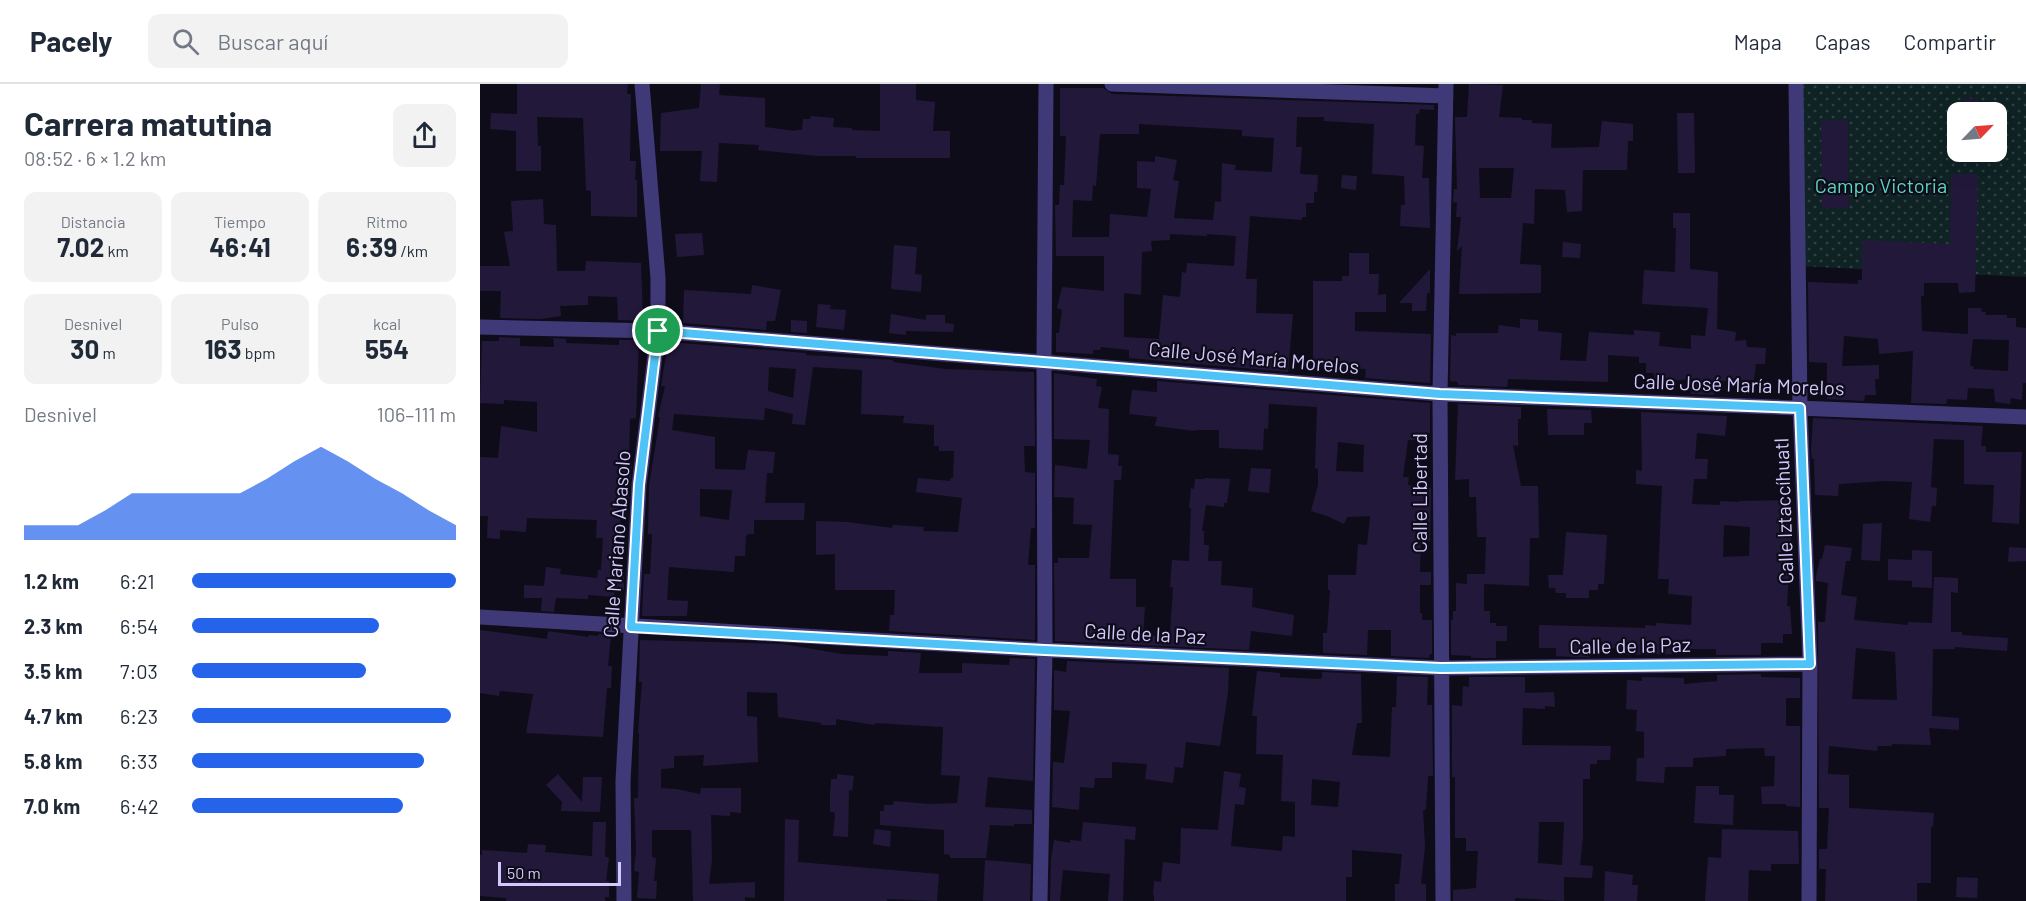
<!DOCTYPE html>
<html lang="es">
<meta charset="utf-8">
<style>
:root{--surface:#fff;--page:#f2f2f3;--text:#1f2937;--muted:#747a83;--line:#e0e1e3;--accent:#2563eb}
body{margin:0;font-family:Barlow,sans-serif;background:var(--page);color:var(--text);height:100vh;display:flex;flex-direction:column;font-size:22px;white-space:nowrap}
*{box-sizing:border-box;margin:0}
p{font-size:20px;color:var(--muted)}
.icon{flex:none;width:33px;height:33px;fill:none;stroke:currentColor;stroke-width:2;stroke-linecap:round;stroke-linejoin:round}
.map{position:relative;flex:1;overflow:hidden}
.sheet{display:flex;flex-direction:column;background:var(--surface);width:480px}
.sheet>*{flex:none}
.needle{width:39px;rotate:65deg}
.tools{position:absolute;left:1467px;top:18px;display:grid;gap:12px}
.tools a{display:grid;place-items:center;width:60px;height:60px;border-radius:12px;background:var(--surface);box-shadow:0 6px 24px #0002;font-size:30px}
.scale{position:absolute;left:18px;bottom:15px;width:123px;box-sizing:border-box;padding-left:6px;border:3px solid #d2c8fc;border-top:0;font-size:16px;line-height:21px;white-space:nowrap;color:#d2c8fc;-webkit-text-stroke:4px #0f0c1a;paint-order:stroke}
.pin{position:absolute;display:grid;place-items:center;width:51px;height:51px;color:#fff;margin:-26px;border:3px solid #fff;border-radius:50%;box-shadow:0 2px 6px #0007}
.round{display:grid;place-items:center;flex:none;width:63px;height:63px;border-radius:12px;background:var(--page)}
.summary{display:flex;align-items:center;justify-content:space-between;height:102px;padding:0 24px}
h1{font-size:33px;font-weight:700;line-height:45px}
.stats{display:grid;grid-template-columns:repeat(3,1fr);gap:9px;height:102px;padding:6px 24px}
.stats div{display:grid;align-content:center;border-radius:12px;background:var(--page);text-align:center}
.stats b{font-size:26px;font-weight:700}
.stats small{font-size:16px;font-weight:400}
.stats p{font-size:16px}
.chart{height:168px;padding:12px 24px}
.chart p{display:flex;justify-content:space-between}
.chart svg{width:100%;height:108px;margin-top:6px;fill:var(--accent);opacity:.7}
ul{padding:0 24px;list-style:none;font-size:20px}
li{display:grid;grid-template-columns:96px 72px 1fr;align-items:center;height:45px}
li i{height:15px;border-radius:8px;background:var(--accent)}
header{display:flex;align-items:center;gap:36px;box-sizing:border-box;height:84px;padding:0 30px;background:var(--surface);border-bottom:2px solid var(--line)}
header strong{font-size:28px}
nav{display:flex;gap:33px;margin-inline-start:auto;font-size:21px}
.search{width:420px;height:54px;background:var(--page);display:flex;align-items:center;gap:15px;box-sizing:border-box;padding:0 21px;border-radius:12px;color:var(--muted);font-size:22px}
main{display:flex;flex:1;min-height:0}
.map>svg:first-child{display:block}
.green{fill:url(#green-dots);fill-rule:evenodd}
.building{fill:#22193a;fill-rule:evenodd}
.lines{fill:none;stroke-linecap:round;stroke-linejoin:round}
.street{stroke:#403977;stroke-width:15}
.route-casing{stroke:#fff;stroke-width:12}
.route{stroke:#4fc3f7;stroke-width:8}
.labels{text-anchor:middle;dominant-baseline:central;stroke-width:4.5;stroke-linejoin:round;paint-order:stroke}
.park-label{font-size:20px;fill:#5ad6c1;stroke:#0f0c1a}
.street-label{font-size:20px;fill:#d2c8fc;stroke:#0f0c1a}
</style>
<header>
<strong>Pacely</strong>
<div class="search"><svg class="icon" aria-label="search" viewBox="0 0 24 24"><circle cx="10" cy="10" r="6"/><path d="M15 15l6 6"/></svg>Buscar aquí</div>
<nav><a>Mapa</a><a>Capas</a><a>Compartir</a></nav>
</header>
<main>
<section class="sheet">
<div class="summary"><div><h1>Carrera matutina</h1><p>08:52 · 6 × 1.2 km</p></div><a class="round"><svg class="icon" aria-label="share" viewBox="0 0 24 24"><path d="M12 15V3M7 8l5-5 5 5M5 13v7h14v-7"/></svg></a></div>
<div class="stats">
<div><p>Distancia</p><b>7.02<small> km</small></b></div>
<div><p>Tiempo</p><b>46:41</b></div>
<div><p>Ritmo</p><b>6:39<small> /km</small></b></div>
</div>
<div class="stats">
<div><p>Desnivel</p><b>30<small> m</small></b></div>
<div><p>Pulso</p><b>163<small> bpm</small></b></div>
<div><p>kcal</p><b>554</b></div>
</div>
<div class="chart"><p><span>Desnivel</span>106–111 m</p>
<svg viewBox="0 0 160 44" preserveAspectRatio="none"><path d="M0 44V38L10 38L20 38L30 32L40 25L50 25L60 25L70 25L80 25L90 19L100 12L110 6L120 12L130 19L140 25L150 32L160 38V44z"/></svg>
</div>
<ul>
<li><b>1.2 km</b>6:21<i style="width:100%"></i></li>
<li><b>2.3 km</b>6:54<i style="width:71%"></i></li>
<li><b>3.5 km</b>7:03<i style="width:66%"></i></li>
<li><b>4.7 km</b>6:23<i style="width:98%"></i></li>
<li><b>5.8 km</b>6:33<i style="width:88%"></i></li>
<li><b>7.0 km</b>6:42<i style="width:80%"></i></li>
</ul>
</section>
<div class="map">
<svg width="1546" height="817" viewBox="0 0 1546 817">
<defs>
<pattern id="green-dots" width="8" height="8" patternUnits="userSpaceOnUse" patternTransform="scale(1.5)"><rect width="8" height="8" fill="#0f2324"/><path d="M2 2h.1M6 6h.1" fill="none" stroke="#314145" stroke-width="1.8" stroke-linecap="round"/></pattern>
</defs>
<rect width="100%" height="100%" fill="#0f0c1a"/>
<path class="green" d="M1316,0h230v193l-228,-11zM1478,28h38v40h-38z"/>
<path class="building" d="M37,0h111l-1,10h4l-1,67h6l-1,19h2v37l-46,-1v-25l-5,-1 -3,-72 -46,-1 1,29h3v25h-25v-40l-26,-2 1,-16 26,1z
M221,0h19l-1,11 46,3v29l31,4 -1,-1h7l1,-11h7l1,-3 23,2 -1,9 19,1v2l28,1v-47h36v16l19,2 -2,29h17v27h-94v-2h-38l-60,-6 1,-5 -40,-2 -2,39 -17,-1 2,-30h-42l1,-38 38,-5z
M989,0l34,1 -4,32 23,1v2h10v3l20,1 -1,23 3,1 45,-1 3,-26 31,3v17h-5l-1,29h-44l-1,41 -15,1 -2,-22 -30,-1 -1,35 -11,-1 -3,41 21,1v28l-82,1 3,-48 -5,5 4,-34h-5l1,-14 -4,-1 1,-13h3l-2,-72h12zM999,84h35l-3,30h-31z
M580,4h43l9,6 322,11v5l-14,-1 -1,5h-3l-1,31 9,1 -2,32h7l1,50 -30,-2 1,-21h4l-1,-29 -32,-2 2,-50 -50,-3v-4h-27l-1,30h6l-2,27 18,1 -1,17h-3v11h-8v14h-4v3l-52,-4 -4,63h11l-1,34 37,1 -5,58 -159,-14v-8l-28,-3 -1,3h-7v4l-37,-2v-19h3l3,-23 -5,-2 5,-21 42,4v-35h-48l-1,-51h4l1,-20h4l2,-49h-6zM659,40l103,6v6l32,2 -2,34 -37,-2 1,-5 -14,-2 -1,39 -6,-1 -2,19 -39,-2 5,-37 -6,-1 4,-20 -22,-4v6l-18,-1v27l14,1 -4,28 -37,-3 -1,23h-37l1,-37 19,1 1,-16 3,1 4,-52h39zM690,150l37,2v-2l29,2 -2,30 -47,-3 -1,10 -4,-1 -2,25 -17,-2 -4,44 -35,-2v-44l17,2 1,-43 10,-1 -1,-10 19,-1z
M1498,14l2,14h-15l-1,-13z
M1197,29h17l1,60h-17z
M1341,36h27l1,88h-27z
M1471,90h27l-3,118 -16,1 -1,-10h-34v13h-3l1,35 46,3v-26h13l1,4h4l-1,3h22v3h9v9l10,1v55h-3l-1,17 -11,-2 -1,6 -15,-2 -1,-13 -26,-1 -1,12 -20,-1 -1,5 -35,-1 2,-52 -34,3 -1,-15 -34,-3 -2,30 37,-1v14h-4l1,16h-11l-1,6 -37,-2v-36l-18,-1 -1,-80 50,2v-4h4v-40l88,4zM1493,255l36,1 -1,31 -35,-2 1,-3h-4z
M862,91l15,1 -1,14 -15,-2z
M63,115l1,25 12,1 1,46h28l1,-10 55,2 2,58 -25,-1 -1,-23 -29,-1v9l-28,1 1,10 -21,3 -40,-1 1,-27h-21v-25h30l-6,-34 9,-1 -2,-30z
M1193,129h17v56l28,3 -1,57 19,3 -1,9 11,-1 1,7 19,1 -1,16h-9l-2,16 -39,1 -1,14 -23,-1 1,-15 -38,3v-9h-8v-10h-7v-6l-31,-2v27l-100,-3 -1,8 -49,-2v-3l-8,-1 1,-46 5,1v-3h42l1,-8 21,3v-9l18,1v11l24,2 -2,27 26,1 3,-29 45,3v-5l26,2 -1,14 32,3v-14l14,1 3,-28 -66,-4 2,-34 31,2 1,-44h-3z
M222,149l2,22 -27,2 -2,-23z
M1083,158l18,2 -1,14 -18,-1z
M414,161l23,2 -2,27 7,1 -1,17 -30,-3z
M869,169h20v21h10l-1,21 8,-1v18h-31v19l76,3 -1,49 -65,-5 1,-9 -53,-4v-84h29v-5h7z
M950,185v24h-3l-1,18h-14v-8h-13z
M272,201l29,5 -6,31h-8l-1,9 -83,-7 1,-33 67,4z
M338,220l13,1 -1,4 16,1 -2,20 -28,-3z
M411,230l35,6v-5h19v8l9,1 -1,8 -47,-1v4l-17,-2z
M311,236l16,1v12l-16,-1z
M19,253l21,1v8l34,1 -1,-9 13,1v4l53,2v-5h20l-3,78 -6,1 -1,43h3l-4,43h-6l-5,47v19h4l-1,3h4v16l-9,-1 -1,8 -26,-2v4l-32,-1 -2,14 -13,-1 1,-13h-18v-13l20,1 2,-19 15,2 -1,5 37,4 1,-8h3l2,-32h-7l1,-18 -70,-2 -1,14 -26,-2v9l-13,-1 1,-22h-8v-59l18,1 3,-32 36,6v-30l-33,-2v4l-24,-1 2,-62h17z
M188,258l138,11v2l87,5v2l52,7 89,3 1,74h-11l1,26 10,1v55h-4l-3,37h7v75l-146,-9 1,-16h4l1,-25h-60v-36l-19,1v-34l31,1 45,6 1,-3 31,2 -1,4 35,1 4,-34 -46,-6 2,-14 32,3 1,-3h2l1,-27h-15v-5h-5v-21l-31,-2 1,-7 -43,-2 1,-44 -49,-3 -8,58 -13,-1 1,-10 -28,-6 -1,12 -90,-6 -2,16 43,7v32l30,1 3,-20 27,2 -2,21h-6l-2,30h40l-1,17h-50v14h-6l-2,2 -1,20h-10l-1,16 -65,-5 -2,33 21,1 -1,15h-45l2,-42h6l2,-40h-4l1,-48 11,-69h-2l7,-31h-4zM289,283l27,2 -3,29 -25,-7zM220,405l32,1 -3,30 -29,-4z
M574,289l43,6 -1,7 6,1 -4,21 11,1 -1,45 11,1 -1,11h4l-1,14h-7l-4,99h26v28h9l-2,28 27,2 3,-50h-3l2,-27 17,1 2,-53h-2l2,-20 3,1 1,-10h10v-1l25,1 -3,24h-3v4l-18,-2 -4,26h2v14h5l-1,16h14l-1,24 32,3 -1,19 42,8 -2,21 -41,-5 -2,19 -194,-9 -1,-78h4v-5h31l3,-33 -19,-1 1,-26 -20,-1 1,-32 32,4 3,-29 -36,-1z
M677,297l273,22v30h-3v8l-19,-1 -5,37h6l-1,8 23,3 -1,53 -9,-1 -1,32h11v13h-11v28h2v7h10v34h-2l-1,4 -38,-2v-26h-23l-1,25 -44,-2v-20h4l3,-43h-2v-15h28l2,-31 9,1 3,-29 -23,1 -3,7 -17,-8 -16,-5 7,-26v-16l-3,-1 2,-61 -48,-3 -1,25 -4,-1 -1,22 -44,-2v-18h-24v1l-40,-5 2,-9 -28,-3 3,-24 25,2zM858,358l26,3 -1,27 -27,-1z
M978,320l63,3v12h-3v27l-5,-1 8,41h17l1,52h-9l-1,48 -45,-2v27h6v12h6v3h11v15h-11v17h-25v-2l-20,-1v-35h2v-9h3v-28l11,1v-10h18l1,-37h-9l-1,-40h-7v-18l-14,1z
M1067,325l44,1 1,13h-8v12h-36z
M1161,328l86,4 -2,20 -28,-3 -2,26h13l-1,20h-13l-2,25 28,1v-4l19,1v-1l51,-1 1,40 -4,66h3l2,28h-9v9h-22v12h-45v-6h-38v5l-51,1 -8,-1v-6l-30,-1v10h-12l-21,-1v-8h-17v-23l106,3v-3l11,1v-3l35,2 1,-29 -24,-2 1,-15h-11l4,-93 -26,-2v-14l6,1zM1244,441l26,2 -1,29 -26,1z
M1333,334l170,8 -2,20h5v6h36l-3,72 -27,-2 2,-37 -30,-1v-44l-30,-1 -3,48 6,1 -1,18h-4l-2,16 -21,-3 3,-37 -28,-1 -45,3 -1,12 -23,-1 -1,-36h-2l-1,-8z
M771,384l20,1 -2,24 -21,-2z
M1402,439l-2,38 -19,-1 2,-36z
M1086,448l41,3 -3,49h-6v6h-9v8h-23v-5h-10l-1,-5h-6l-1,-13h15z
M1345,461l27,3 -2,13h-4l-5,34 16,2 -3,23 54,5v-3l24,1 2,-46 24,1v15l-7,-1v40h11v3l46,3 -1,13 -52,-4v2h-22l-1,67 27,2v12l-30,-2 2,17 -39,-1v2h-14l-1,5 -48,-5 -1,28 21,1v33l85,5 -1,14 -2,-1v57h-14v18h-92l1,-32h-7v-20h8l2,-41h-10l-1,-186h7l3,-39 -12,-2v-5l4,-17h2zM1376,564l39,4 2,48 -45,-1z
M1529,463l17,1v13l-18,1z
M1432,466l20,1v37l-20,-1v-6l-24,-1v-21l24,1z
M0,546l67,9 1,-8 40,6 1,-2 9,1v-2l13,1 -3,31h4l-1,22h-4l-4,49 -77,-4 7,-39 -33,-3 -1,5 -19,-3z
M160,556l143,4 59,10 46,2v-5l33,2 -2,20h43v-10l47,2 1,-7 25,1 -2,122 -45,-4 -3,30 47,3v14h-18v2l-24,-1 -4,33h-36v-3l-6,-1v-24l-64,-5v-14h4v-6h9l1,-4 35,3 28,-1 3,-27 -19,-1 2,-48 -68,-4v2l-39,-6v6h-15v-2l-43,-6 -1,-24 -30,-1v24l10,1 1,45 -55,4 1,-11 -30,1v12l-13,1v19l15,1 24,5 1,-6h40v25l-11,-1v4l-19,-1 1,45 -3,24 46,-2v16l-10,-1v4h-52l-2,-71h-39v27l4,1 -2,23h3l-1,18 -19,-1 2,-26 -5,-1 2,-20 -2,-53h4l1,-65h-1l4,-51h-3z
M587,577l162,7 -1,24 -8,54 -34,-4 -3,26 -8,-1 -2,16 -28,-4 2,-15 -35,-2v16h-17l-1,10 -14,-1 -1,23 -27,-3 1,-45 11,1 6,-52 -16,-1v-40l12,2z
M777,587l23,2v4l38,2 4,-1v-6l39,2 1,49h-5l-5,32 38,2 2,-50h4l1,-31 31,1 -1,28h5l1,71h-5l-2,33 -3,2 2,35 -4,38h5v17h-31v-17h4l3,-30 -50,-4v27h-6v24h-192v-6h-1l1,-14 7,1 2,-20 17,2 1,-36 37,2 6,-59 17,3 -2,13 7,1 -2,17 -9,-1 -4,42 51,5 1,-15 12,1v-35l-14,-1 2,-46 -27,-1 1,-38h-5zM832,695l28,3 -2,25 -27,-2z
M1281,590v3l39,1v20h-14v28h14v81l-14,-1v-2h-24l-1,-17 13,-1 1,-30h-10l-1,-8 -38,1v7l-33,2v9h-28l-1,16 -28,-2 1,-23h7v-26l-8,-1 1,-21 -11,-1 1,-29 15,1v-4l42,1v6l33,-3v-6z
M989,593h56v16l29,-1 1,15 -10,-1v3l-22,-1 -1,37 89,1 -1,14h-13v4h-7v15h-7v58l-3,28 13,1 -1,12 -28,-1v24l-49,-3v3h-62v-11l23,-2 2,-37h-12v-13h-11v-61h-3v-72l10,1 1,-20 6,1zM1059,738h25l-2,43 -24,-2z
M78,690l24,28 1,-25h19l-2,35 -39,-1 1,-9 -16,-17z
M357,690l17,2 -2,15 -3,-1 -1,47 -15,-1 2,-21 -1,-3h-4v-17l1,-16h6z
M1216,702h23v9h15l-1,30 -39,-2z
M305,735l14,1 -1,42 141,12 -2,27 -50,-2v2h-103z
M113,738h13l-1,35h4l-3,24h3v16h-4v4h-99v-3l-26,-2v-41h2v-5l45,3 1,-9 18,1 -1,7 45,4h2z
M603,738l53,5 -1,13 -10,-1 -2,62h-15l2,-27 -47,-4 -3,31h-10l1,-42 3,-19 16,3v-3l11,1z
M395,745l16,2 -1,16 -17,-3z
M1242,745l76,2 1,33h-28v7l-22,-1 -1,31h-43l3,-44 13,1z
M505,776l46,4 -1,37h-47z
M1125,787l28,4 -1,10h6l-1,16h-33z
M1477,793l21,1 -1,20 -21,-1z"/>
<g class="lines">
<path class="street" d="M632,0l334,12
M1316,0l4,324 10,256 -1,237
M0,243l178,4 782,63 586,23
M0,533l565,33 396,18 369,-4
M144,817l-1,-120 16,-296 19,-154v-53l-16,-194
M560,817l5,-251 -1,-289 2,-277
M963,817l-3,-507 6,-310"/>
</g>
<g class="lines">
<defs>
<path id="route" d="M178,247l782,63 360,14 10,256 -369,4 -396,-18 -414,-23 8,-142z"/>
</defs>
<use href="#route" class="route-casing"/>
<use href="#route" class="route"/>
</g>
<g class="labels">
<g class="park-label">
<text x="1401" y="101">Campo Victoria</text>
</g>
<g class="street-label">
<text transform="translate(774 273) rotate(5)">Calle José María Morelos</text>
<text transform="translate(1259 300) rotate(2)">Calle José María Morelos</text>
<text transform="translate(939 409) rotate(-90)">Calle Libertad</text>
<text transform="translate(1303 427) rotate(-92)">Calle Iztaccíhuatl</text>
<text transform="translate(136 460) rotate(-86)">Calle Mariano Abasolo</text>
<text transform="translate(665 549) rotate(3)">Calle de la Paz</text>
<text transform="translate(1150 561) rotate(-1)">Calle de la Paz</text>
</g>
</g>
</svg>
<div class="tools">
<a><svg class="needle" viewBox="-14 -14 28 28"><path d="M0-13l5 13h-10z" fill="#e53935"/><path d="M0 13l5-13h-10z" fill="#747a83"/></svg></a>
</div>
<div class="scale">50 m</div>
<div class="pin" style="left:178px;top:247px;background:#1e9e55"><svg class="icon" aria-label="arrive" viewBox="0 0 24 24"><path d="M6 21V4h12l-3 4 3 4H6"/></svg></div>
</div>
</main>
